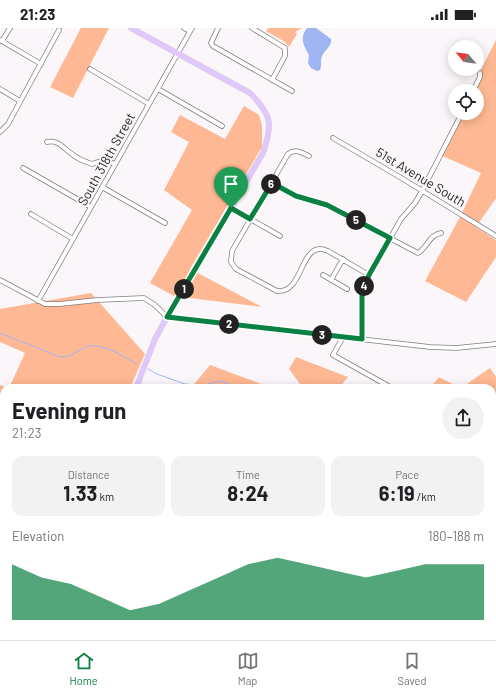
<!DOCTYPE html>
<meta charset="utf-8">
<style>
:root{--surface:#fff;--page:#f2f2f2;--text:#202124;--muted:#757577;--line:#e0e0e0;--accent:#0b8043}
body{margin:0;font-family:Barlow,sans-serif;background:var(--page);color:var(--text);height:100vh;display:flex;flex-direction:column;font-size:15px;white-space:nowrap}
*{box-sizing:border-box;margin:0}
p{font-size:13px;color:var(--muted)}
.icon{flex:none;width:22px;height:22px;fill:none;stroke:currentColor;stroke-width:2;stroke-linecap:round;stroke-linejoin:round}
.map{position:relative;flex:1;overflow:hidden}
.sheet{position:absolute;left:0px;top:356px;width:496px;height:256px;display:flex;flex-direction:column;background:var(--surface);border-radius:12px 12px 0 0;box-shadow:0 2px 10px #0003}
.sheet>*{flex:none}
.needle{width:26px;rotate:299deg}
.tools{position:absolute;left:448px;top:12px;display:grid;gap:8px}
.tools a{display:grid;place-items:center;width:36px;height:36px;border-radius:50%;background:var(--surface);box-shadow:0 2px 10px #0003;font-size:20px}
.pin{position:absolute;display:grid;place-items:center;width:34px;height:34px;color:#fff;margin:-41px -17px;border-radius:50% 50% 50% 0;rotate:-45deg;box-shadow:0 0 4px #0007}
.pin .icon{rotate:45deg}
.km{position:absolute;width:20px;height:20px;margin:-10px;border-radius:50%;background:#222;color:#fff;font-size:11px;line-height:20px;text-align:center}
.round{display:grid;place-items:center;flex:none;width:42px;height:42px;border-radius:21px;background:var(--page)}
.overview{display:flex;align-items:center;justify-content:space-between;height:68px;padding:0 12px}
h1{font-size:22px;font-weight:700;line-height:30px}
.metrics{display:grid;grid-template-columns:repeat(3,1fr);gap:6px;height:68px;padding:4px 12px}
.metrics div{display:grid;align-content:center;border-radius:10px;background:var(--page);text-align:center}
.metrics b{font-size:20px;font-weight:700}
.metrics small{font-size:11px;font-weight:400}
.metrics p{font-size:11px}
.chart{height:112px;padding:8px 12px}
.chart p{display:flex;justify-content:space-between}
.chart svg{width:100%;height:72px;margin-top:4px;fill:var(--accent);opacity:.7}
.status{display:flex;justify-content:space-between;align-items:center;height:28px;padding:0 20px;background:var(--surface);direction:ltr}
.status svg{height:11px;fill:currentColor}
.tab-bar{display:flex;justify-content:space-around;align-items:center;height:56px;border-top:1px solid var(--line);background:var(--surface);font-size:11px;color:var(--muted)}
.tab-bar a{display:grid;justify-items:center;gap:2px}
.tab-bar .selected{color:var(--accent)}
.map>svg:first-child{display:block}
.green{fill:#feb893}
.water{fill:#a0b5f4}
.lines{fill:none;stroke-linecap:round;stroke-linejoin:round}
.stream{stroke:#a0b5f4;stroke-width:1}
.minor-casing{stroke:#827e80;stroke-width:5.5}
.major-casing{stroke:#d4d3d4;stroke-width:6}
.minor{stroke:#fff;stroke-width:4}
.major{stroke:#e0c7fe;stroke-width:5}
.route-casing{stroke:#fff;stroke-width:8}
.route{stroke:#0b8043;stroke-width:5}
.labels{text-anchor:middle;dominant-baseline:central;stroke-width:3.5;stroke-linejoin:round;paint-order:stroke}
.street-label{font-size:13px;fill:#272526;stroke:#fbf6f9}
</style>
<div class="status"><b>21:23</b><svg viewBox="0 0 49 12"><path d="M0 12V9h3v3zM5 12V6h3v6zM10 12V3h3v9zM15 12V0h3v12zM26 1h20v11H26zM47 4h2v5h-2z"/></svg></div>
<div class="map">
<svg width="496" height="612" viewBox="0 0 496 612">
<rect width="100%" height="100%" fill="#fbf6f9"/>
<path class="green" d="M81,0h28l-36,70 -23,-11z
M268,0h34l-7,4 2,2 -8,13 -4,-5 -19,-11z
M496,12v158l-20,29 20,13v17l-30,45 -41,-21 35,-64 21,-44 -43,-19 21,-41h18v-22h-7z
M244,78l15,9 3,10v22l-72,122 72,38 -88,-11 -24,-13 42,-73 -28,-20 25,-48 -18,-10 9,-17 45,24z
M91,265l54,61 -15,34h-121l16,-35 -25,-11v-33z
M296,329l52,20 -9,11h-36l-14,-19z
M210,337l62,23h-81z
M490,340l6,9v159l-4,8v-156h-31z
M439,349l21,11h-30z
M0,357l7,3h-3v61l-4,-1z
M112,608h94l-2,4h-95z
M336,608h51l-2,4h-51z"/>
<path class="water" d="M307,0h9l15,11c1,7 -6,11 -9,17 -2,5 0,9 -2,14l-3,1 -6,-3 -3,-5 1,-8c-5,-10 -10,-16 -2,-27z"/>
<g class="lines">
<path class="stream" d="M0,305l60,24c15,0 18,-8 30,-11 12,-3 36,12 47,18
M148,341l9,5 28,10 18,2 16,-5 24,7
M492,431h4"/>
<defs>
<path id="minor" d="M184,0l6,3
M218,0l-7,15 2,3 79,45
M252,0l33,20v8l-13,24
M0,12l41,24
M2,13l8,-13
M90,41l59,35
M0,61l20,12
M158,61l64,37
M473,63l7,-14v-4
M0,104l8,-8 51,-94
M333,110l70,41 93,57
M47,114c11,-3 17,7 25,12 5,5 14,8 20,10l13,-4 10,4
M309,128c-7,-3 -14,-8 -21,-2l-56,97 -1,11 5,7 41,22c28,3 22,-53 51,-40l41,24
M23,140l68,39
M272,155l24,13 31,9 89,47 2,1c10,-6 11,-18 23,-20
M102,159l63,36
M231,180l49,28
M31,186l42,25
M323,247l24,14
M0,252l45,24h15l37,-4 47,-2 11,7 12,12 263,30 26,1 40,-4
M331,252l12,-21
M38,273l154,-273
M343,309l-10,18 59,33
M361,311v-39l3,-16 37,-65 14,-16 7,-12 40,-78
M250,608l8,4
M441,608l3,4
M231,612l2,-4
M309,612l2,-4
M392,612l2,-4"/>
<path id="major" d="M131,0l119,65c22,22 23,31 13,60l-96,164 -12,22 -19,49
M492,424h4
M0,453l4,1
M0,538l4,-8
M492,557l4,-1"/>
</defs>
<use href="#minor" class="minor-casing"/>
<use href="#major" class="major-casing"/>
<use href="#minor" class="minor"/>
<use href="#major" class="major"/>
</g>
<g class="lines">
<defs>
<path id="route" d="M272,155l24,13 31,9 63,33 -21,37 -7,18v46l-195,-22 64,-109 19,11z"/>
</defs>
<use href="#route" class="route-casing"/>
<use href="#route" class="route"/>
</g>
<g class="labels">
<g class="street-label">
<text transform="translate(106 131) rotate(-61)">South 318th Street</text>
<text transform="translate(421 149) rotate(31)">51st Avenue South</text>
</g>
</g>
</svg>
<div class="tools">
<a><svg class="needle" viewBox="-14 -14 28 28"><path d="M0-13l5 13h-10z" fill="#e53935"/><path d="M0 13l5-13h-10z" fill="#757577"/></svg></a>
<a><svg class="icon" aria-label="locate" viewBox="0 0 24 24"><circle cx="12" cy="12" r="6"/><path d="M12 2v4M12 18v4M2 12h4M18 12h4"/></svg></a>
</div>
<div class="pin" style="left:231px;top:180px;background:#1e9e55"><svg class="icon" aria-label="arrive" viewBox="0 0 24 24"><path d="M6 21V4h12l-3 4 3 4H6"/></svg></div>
<b class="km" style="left:184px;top:261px">1</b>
<b class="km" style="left:229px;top:296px">2</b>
<b class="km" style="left:322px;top:307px">3</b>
<b class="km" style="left:364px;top:258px">4</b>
<b class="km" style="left:356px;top:192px">5</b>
<b class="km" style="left:271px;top:156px">6</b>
<section class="sheet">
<div class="overview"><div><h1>Evening run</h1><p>21:23</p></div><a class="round"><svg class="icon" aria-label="share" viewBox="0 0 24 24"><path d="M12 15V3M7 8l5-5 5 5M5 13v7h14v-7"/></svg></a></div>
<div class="metrics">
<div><p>Distance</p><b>1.33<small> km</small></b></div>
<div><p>Time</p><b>8:24</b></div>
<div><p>Pace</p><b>6:19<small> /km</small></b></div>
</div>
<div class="chart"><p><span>Elevation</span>180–188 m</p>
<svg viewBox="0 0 160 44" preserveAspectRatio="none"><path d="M0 44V10L10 18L20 22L30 30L40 38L50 34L60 26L70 18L80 10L90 6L100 10L110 14L120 18L130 14L140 10L150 10L160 10V44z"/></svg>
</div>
</section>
</div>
<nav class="tab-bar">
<a class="selected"><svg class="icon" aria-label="home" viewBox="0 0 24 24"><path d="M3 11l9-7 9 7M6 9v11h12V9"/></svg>Home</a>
<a><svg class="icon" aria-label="map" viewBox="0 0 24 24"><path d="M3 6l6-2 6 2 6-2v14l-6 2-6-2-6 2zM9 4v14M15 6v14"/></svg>Map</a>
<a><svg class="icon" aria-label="saved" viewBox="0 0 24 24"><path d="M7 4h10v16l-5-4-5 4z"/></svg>Saved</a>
</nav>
